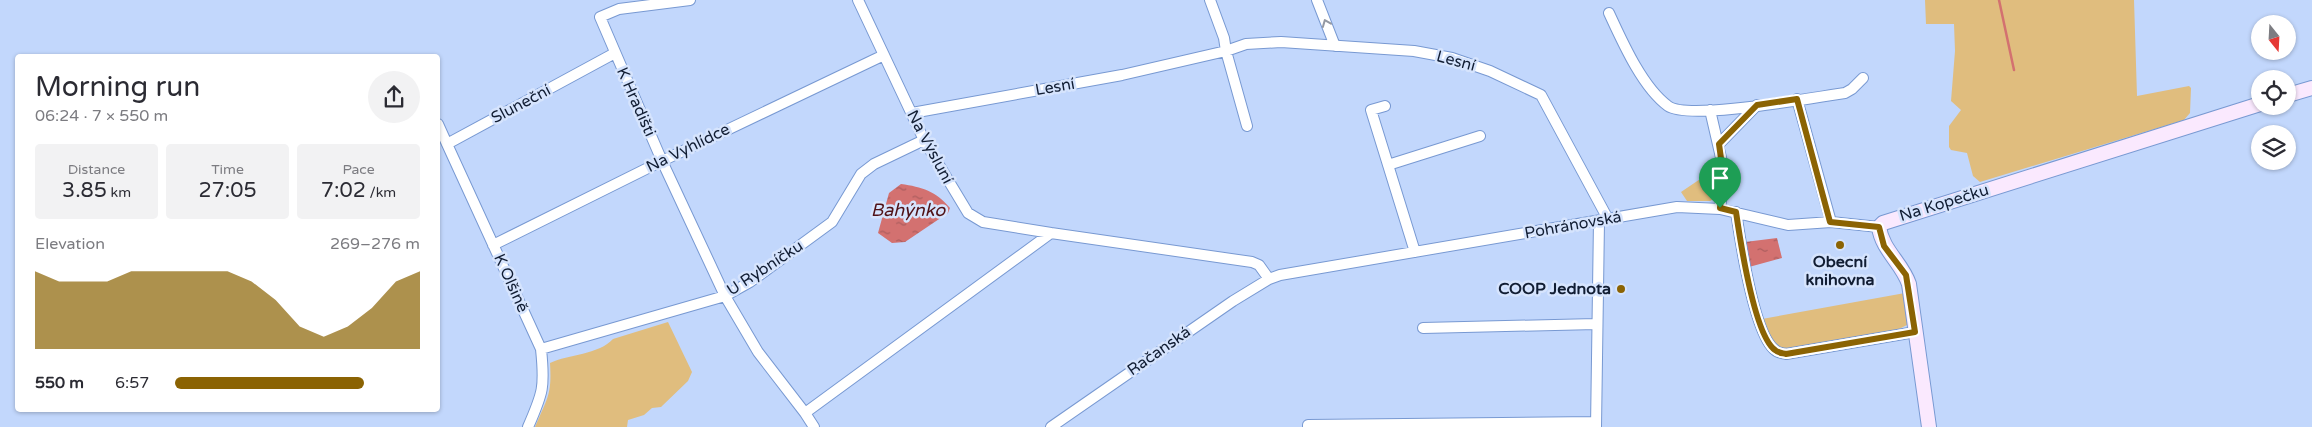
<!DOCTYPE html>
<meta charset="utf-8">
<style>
:root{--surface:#fff;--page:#f2f2f3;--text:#2b2b33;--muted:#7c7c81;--accent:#8b6303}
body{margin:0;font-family:"Varela Round",sans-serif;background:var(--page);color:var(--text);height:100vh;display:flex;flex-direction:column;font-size:19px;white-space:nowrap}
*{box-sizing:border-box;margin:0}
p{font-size:16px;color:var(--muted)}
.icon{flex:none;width:28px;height:28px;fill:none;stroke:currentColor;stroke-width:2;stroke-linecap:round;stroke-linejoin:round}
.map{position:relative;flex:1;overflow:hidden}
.panel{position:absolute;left:15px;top:54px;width:425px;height:358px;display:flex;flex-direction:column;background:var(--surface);border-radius:5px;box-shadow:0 1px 4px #0004}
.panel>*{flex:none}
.needle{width:32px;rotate:162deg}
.controls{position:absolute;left:2251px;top:15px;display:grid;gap:10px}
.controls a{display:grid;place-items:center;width:45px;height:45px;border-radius:50%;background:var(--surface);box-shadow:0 1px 4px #0004;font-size:25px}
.pin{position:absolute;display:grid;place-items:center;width:42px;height:42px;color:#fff;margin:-51px -21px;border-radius:50% 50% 50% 0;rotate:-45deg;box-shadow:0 0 5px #0007}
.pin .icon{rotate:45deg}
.round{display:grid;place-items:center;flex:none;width:52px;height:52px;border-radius:26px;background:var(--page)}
.headline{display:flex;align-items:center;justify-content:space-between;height:85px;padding:0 20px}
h1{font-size:28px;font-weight:600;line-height:38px}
.metrics{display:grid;grid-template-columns:repeat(3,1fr);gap:8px;height:85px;padding:5px 20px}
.metrics div{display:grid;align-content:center;border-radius:5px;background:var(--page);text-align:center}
.metrics b{font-size:21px;font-weight:600}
.metrics small{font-size:14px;font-weight:400}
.metrics p{font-size:14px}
.chart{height:140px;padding:10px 20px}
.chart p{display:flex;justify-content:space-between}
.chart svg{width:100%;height:90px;margin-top:5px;fill:var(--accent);opacity:.7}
ul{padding:0 20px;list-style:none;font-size:16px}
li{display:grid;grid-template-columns:80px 60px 1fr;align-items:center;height:38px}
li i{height:12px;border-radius:6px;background:var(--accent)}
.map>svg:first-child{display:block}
.green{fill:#e0bd7e}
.water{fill:url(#water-ripples)}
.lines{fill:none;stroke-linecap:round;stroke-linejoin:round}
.stream{stroke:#d37170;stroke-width:2.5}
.street-casing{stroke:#7899d2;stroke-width:12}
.secondary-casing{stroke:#7899d2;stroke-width:16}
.street{stroke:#fff;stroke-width:10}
.secondary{stroke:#fae9fe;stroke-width:14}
.oneway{stroke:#9499a3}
.route-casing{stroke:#fff;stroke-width:10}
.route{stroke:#8b6303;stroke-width:6}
.poi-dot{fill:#8b6303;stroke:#d6e4fd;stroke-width:2}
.labels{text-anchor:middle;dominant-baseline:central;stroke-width:5;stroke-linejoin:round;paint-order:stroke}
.street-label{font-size:16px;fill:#111d33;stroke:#d6e4fd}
.poi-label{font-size:16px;font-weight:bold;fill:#111d33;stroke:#d6e4fd}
.water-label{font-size:18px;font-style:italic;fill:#501217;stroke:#d6e4fd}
</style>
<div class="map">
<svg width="2312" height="427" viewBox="0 0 2312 427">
<defs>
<pattern id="water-ripples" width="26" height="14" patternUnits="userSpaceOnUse" patternTransform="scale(1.25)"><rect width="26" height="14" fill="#d37170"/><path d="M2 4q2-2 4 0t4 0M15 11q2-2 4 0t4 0" fill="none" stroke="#aa5c5d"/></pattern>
</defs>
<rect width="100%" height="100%" fill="#c2d7fc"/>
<path class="green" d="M1925,0h209l3,96 52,-10 2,2 -1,25 -6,7 -204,62 -7,-6 -6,-23 -16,-3 -2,-3v-21l12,-16 -10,-9 4,-50 -1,-27h-28z
M1718,167v19l-3,12 -5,3h-23l-6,-9z
M1905,293l4,31 -12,6 -111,20 -12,-5 -12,-26z
M668,322l24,50 -4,9 -27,26 -9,1 -8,7 -16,5 -1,7h-92c12,-29 17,-31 15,-64 19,-9 48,-8 63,-24z"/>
<path class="water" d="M901,184c21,3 35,7 49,24l-2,5 -43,29 -13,1 -14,-10 11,-40z
M1777,238l5,20 -33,9 -4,-25z"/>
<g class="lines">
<path class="stream" d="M1999,0l15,70"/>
<defs>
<path id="street" d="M690,0l-71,9 -19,8 62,144 63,135 33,56 47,61
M858,0l66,140 44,73 15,9 68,11
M1210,0l14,38 2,13 20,-7 35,-2 133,9 38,7 38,13 51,24 67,124
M1317,0l18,46
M1609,13c13,28 33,74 59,93 21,15 147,-9 177,-13l7,-4 11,-11
M1797,99l34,123
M1385,106l-14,4 44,142
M1710,110l12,52 1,23 -3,24
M912,113l210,-38 104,-24 21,75
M438,124l9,20 168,-91
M447,144l94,205c4,38 2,44 -13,78
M1719,144l38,-39
M1388,165l92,-29
M1736,212c4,27 18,123 39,138 3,3 7,3 11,4l129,-22
M493,245l169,-84 222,-106
M1423,328l173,-4
M541,349l184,-53 25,-14 82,-60 29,-48 13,-10 50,-24
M814,427l-9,-14 246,-180 201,29 7,3 10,14
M1051,427l182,-126 36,-22 11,-4 397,-68 43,2 68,16 43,-3 48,5
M1308,427v-2l288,-3
M1596,427l3,-206"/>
<path id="secondary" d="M2288,95l24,-7
M1929,427l-20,-143c-7,-21 -27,-34 -30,-57l4,-4 377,-119"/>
</defs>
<use href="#street" class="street-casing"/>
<use href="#secondary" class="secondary-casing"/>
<use href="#street" class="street"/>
<use href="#secondary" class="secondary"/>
</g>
<defs><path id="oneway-chevron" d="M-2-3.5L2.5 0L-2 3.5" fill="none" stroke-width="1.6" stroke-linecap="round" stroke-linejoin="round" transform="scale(1.25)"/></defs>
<use class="oneway" href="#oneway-chevron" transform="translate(1326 23) rotate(-112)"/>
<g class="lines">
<defs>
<path id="route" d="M1797,99l33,123 49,5 5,19 22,29 9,57 -129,22c-4,-1 -8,-1 -11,-4 -21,-15 -35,-111 -39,-138l-16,-4 3,-35 -4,-29 38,-39z"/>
</defs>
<use href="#route" class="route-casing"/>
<use href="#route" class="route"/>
</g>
<g class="poi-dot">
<circle cx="1840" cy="245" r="5"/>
<circle cx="1621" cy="289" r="5"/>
</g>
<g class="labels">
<g class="street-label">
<text transform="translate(1456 61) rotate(15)">Lesní</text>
<text transform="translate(1055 87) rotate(-10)">Lesní</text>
<text transform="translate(636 102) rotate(66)">K Hradišti</text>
<text transform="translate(521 104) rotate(-28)">Sluneční</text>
<text transform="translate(930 147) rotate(62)">Na Výsluní</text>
<text transform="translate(688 148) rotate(-26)">Na Vyhlídce</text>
<text transform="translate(1944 203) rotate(-17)">Na Kopečku</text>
<text transform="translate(1573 225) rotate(-10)">Pohránovská</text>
<text transform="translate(765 268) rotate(-33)">U Rybníčku</text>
<text transform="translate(511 283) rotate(66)">K Olšině</text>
<text transform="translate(1159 351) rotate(-35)">Račanská</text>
</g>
<g class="poi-label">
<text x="1840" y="262">Obecní<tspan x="1840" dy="18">knihovna</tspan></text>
<text x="1611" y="289" text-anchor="end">COOP Jednota</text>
</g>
<g class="water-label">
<text x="908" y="210">Bahýnko</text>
</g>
</g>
</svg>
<div class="controls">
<a><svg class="needle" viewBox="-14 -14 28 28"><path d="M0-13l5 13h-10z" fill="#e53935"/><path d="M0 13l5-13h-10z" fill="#7c7c81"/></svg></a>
<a><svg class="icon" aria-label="locate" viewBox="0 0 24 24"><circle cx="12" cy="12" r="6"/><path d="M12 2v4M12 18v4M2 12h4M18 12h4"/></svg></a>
<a><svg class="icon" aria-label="layers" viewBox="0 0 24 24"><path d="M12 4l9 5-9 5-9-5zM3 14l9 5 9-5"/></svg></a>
</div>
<div class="pin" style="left:1720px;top:208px;background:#1e9e55"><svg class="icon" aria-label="arrive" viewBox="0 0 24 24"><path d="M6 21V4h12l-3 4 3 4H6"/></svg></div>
<section class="panel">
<div class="headline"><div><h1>Morning run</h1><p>06:24 · 7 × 550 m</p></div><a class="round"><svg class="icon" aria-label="share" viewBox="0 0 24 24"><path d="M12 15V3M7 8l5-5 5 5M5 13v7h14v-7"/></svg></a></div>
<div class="metrics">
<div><p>Distance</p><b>3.85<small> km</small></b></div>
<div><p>Time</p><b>27:05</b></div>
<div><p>Pace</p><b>7:02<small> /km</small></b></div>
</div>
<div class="chart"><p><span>Elevation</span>269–276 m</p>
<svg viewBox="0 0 160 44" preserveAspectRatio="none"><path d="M0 44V6L10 11L20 11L30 11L40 6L50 6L60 6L70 6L80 6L90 11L100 20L110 33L120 38L130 33L140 24L150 11L160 6V44z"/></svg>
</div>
<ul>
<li><b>550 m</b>6:57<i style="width:77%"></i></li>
</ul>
</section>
</div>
